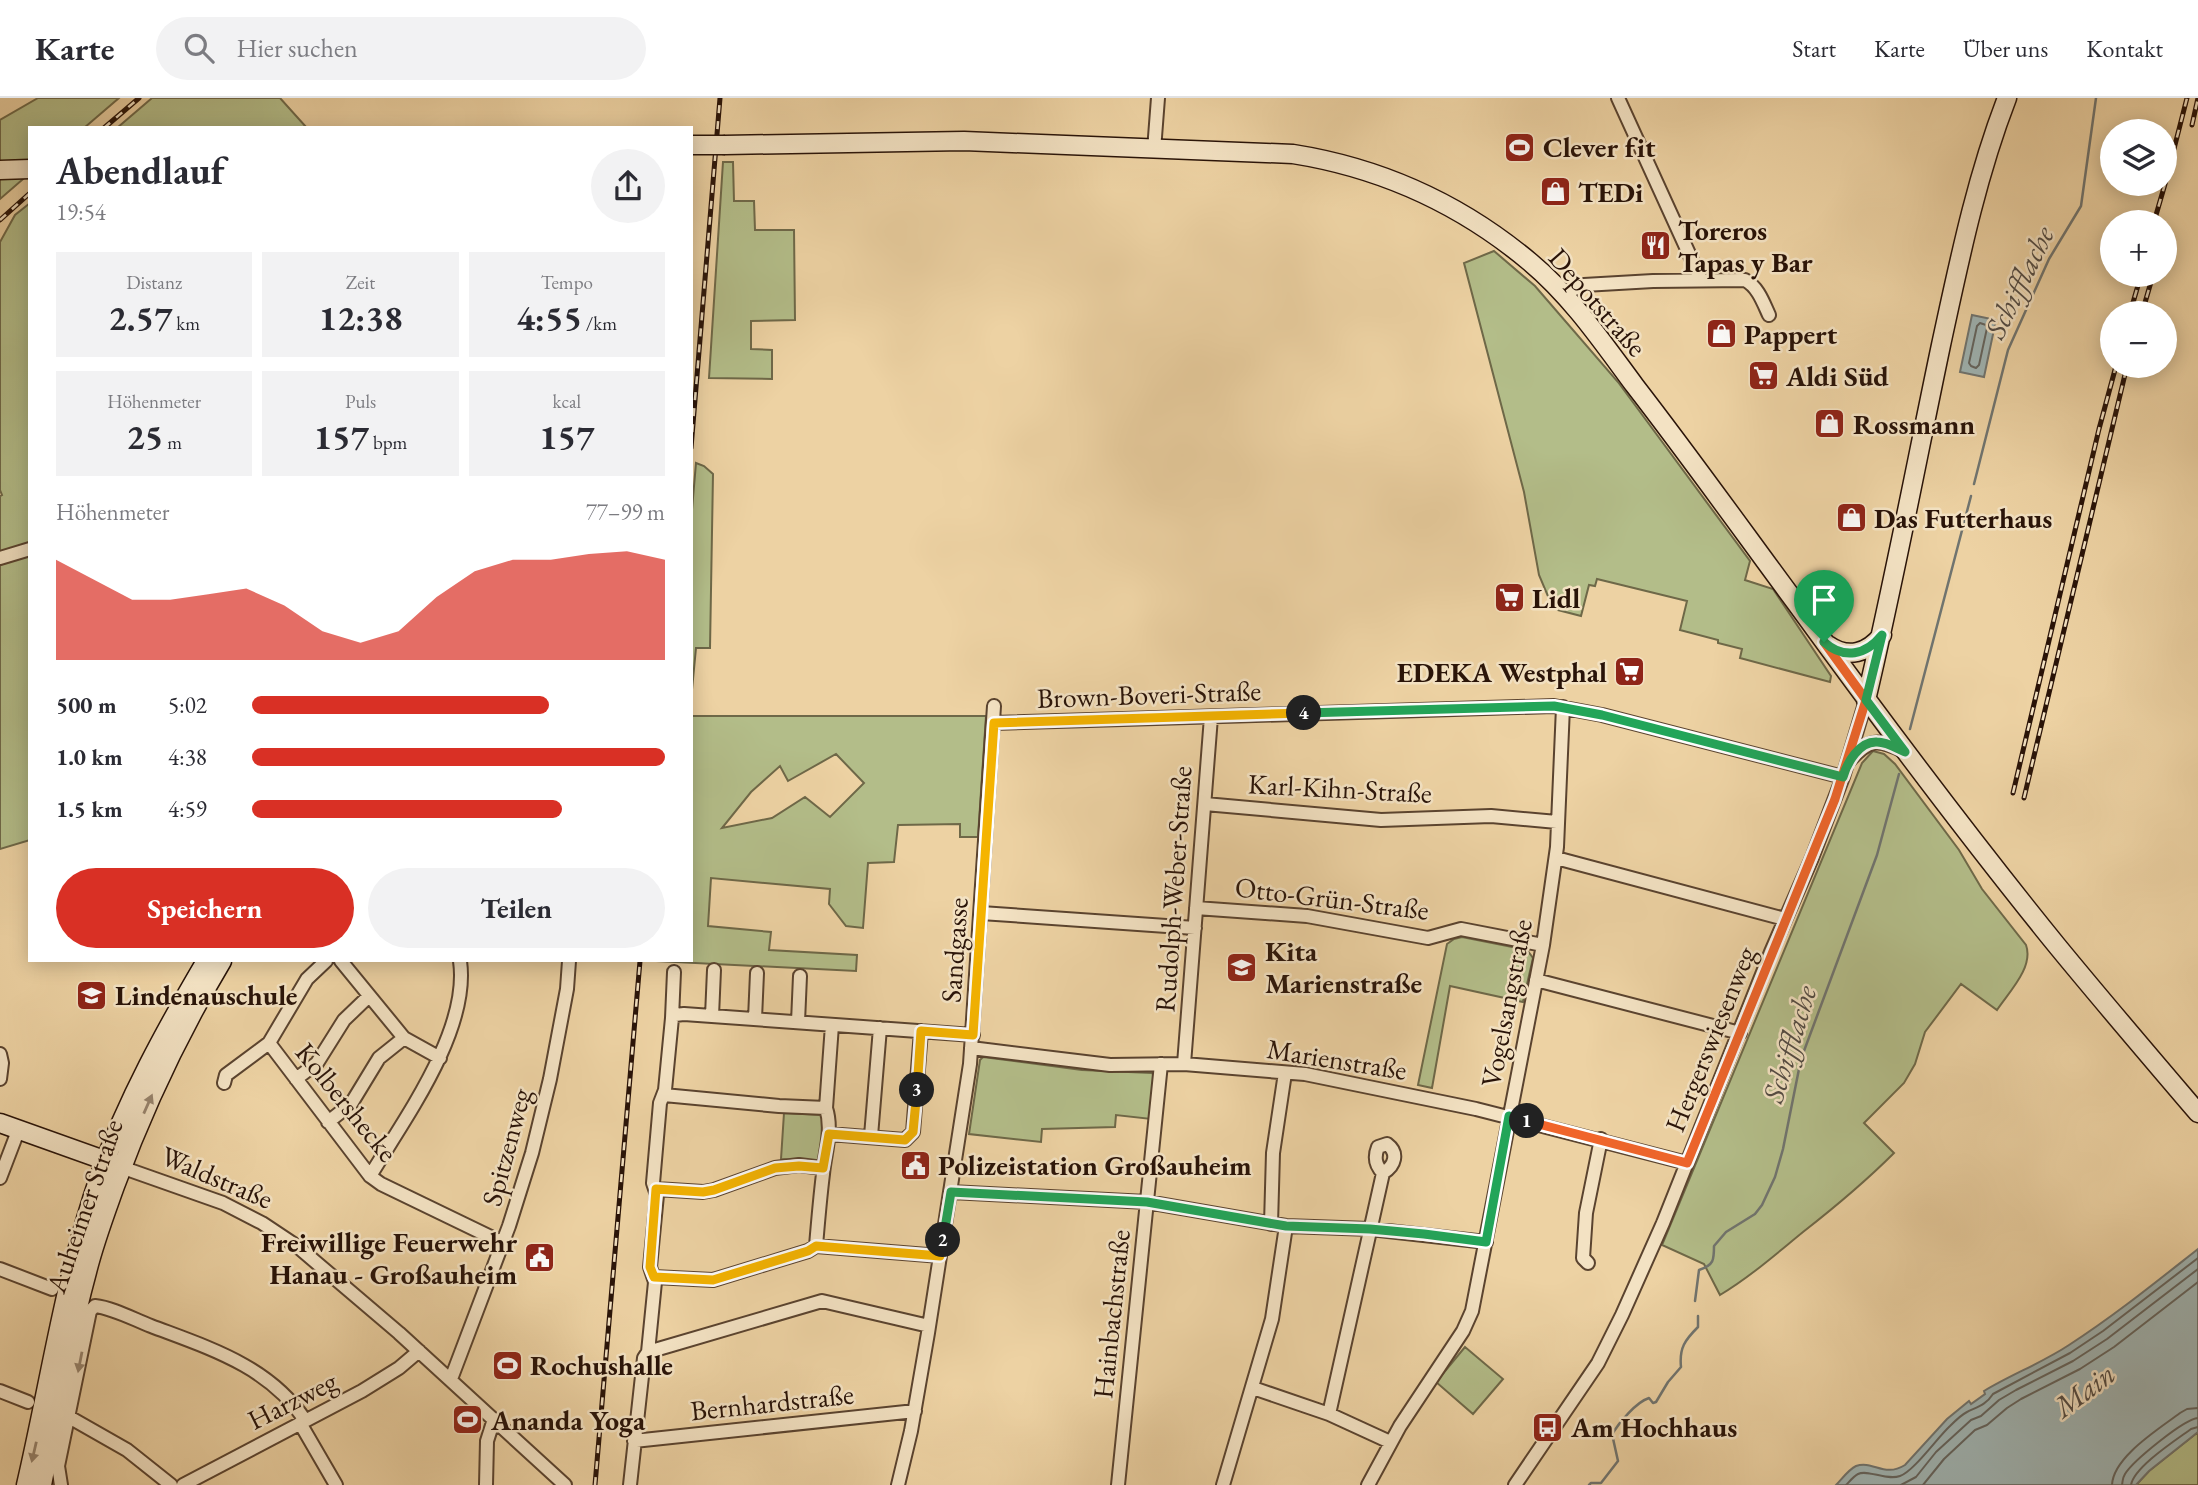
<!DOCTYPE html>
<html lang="de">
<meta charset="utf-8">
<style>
:root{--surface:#fff;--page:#f2f2f3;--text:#2b2b33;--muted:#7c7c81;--line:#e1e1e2;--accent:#d93025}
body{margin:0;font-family:"EB Garamond",serif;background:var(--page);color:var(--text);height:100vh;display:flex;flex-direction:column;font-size:26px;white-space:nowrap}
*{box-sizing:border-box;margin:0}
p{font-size:23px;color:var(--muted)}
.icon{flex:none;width:38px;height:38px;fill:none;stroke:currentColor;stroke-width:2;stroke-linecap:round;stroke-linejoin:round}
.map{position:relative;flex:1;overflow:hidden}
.side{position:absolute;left:28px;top:28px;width:665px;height:836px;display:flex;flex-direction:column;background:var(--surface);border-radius:0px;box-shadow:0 4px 18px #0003}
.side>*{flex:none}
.buttons{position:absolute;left:2100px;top:21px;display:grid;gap:14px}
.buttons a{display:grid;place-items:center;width:77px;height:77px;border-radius:50%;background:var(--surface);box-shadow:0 4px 18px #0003;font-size:35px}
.pin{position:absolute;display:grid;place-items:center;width:60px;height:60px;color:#fff;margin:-72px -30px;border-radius:50% 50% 50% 0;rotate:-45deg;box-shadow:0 0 7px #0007}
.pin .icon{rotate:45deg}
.km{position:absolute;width:35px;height:35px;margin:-18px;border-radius:50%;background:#222;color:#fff;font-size:19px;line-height:35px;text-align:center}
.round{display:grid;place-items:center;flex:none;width:74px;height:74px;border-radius:37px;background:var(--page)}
.summary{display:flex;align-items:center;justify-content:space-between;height:119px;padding:0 28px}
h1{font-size:38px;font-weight:700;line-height:52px}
.stats{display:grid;grid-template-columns:repeat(3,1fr);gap:10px;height:119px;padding:7px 28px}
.stats div{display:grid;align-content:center;border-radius:0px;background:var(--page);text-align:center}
.stats b{font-size:35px;font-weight:700}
.stats small{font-size:19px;font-weight:400}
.stats p{font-size:19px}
.chart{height:196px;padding:14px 28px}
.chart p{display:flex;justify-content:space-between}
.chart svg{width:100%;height:126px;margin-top:7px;fill:var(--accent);opacity:.7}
.cta{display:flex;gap:14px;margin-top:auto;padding:14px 28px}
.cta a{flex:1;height:80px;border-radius:42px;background:var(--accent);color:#fff;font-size:28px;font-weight:700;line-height:80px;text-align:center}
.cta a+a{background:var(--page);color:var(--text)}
ul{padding:0 28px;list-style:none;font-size:23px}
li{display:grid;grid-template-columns:112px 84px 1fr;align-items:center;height:52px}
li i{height:18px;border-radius:9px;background:var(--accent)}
header{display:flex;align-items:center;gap:42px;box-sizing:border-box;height:98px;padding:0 35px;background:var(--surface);border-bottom:2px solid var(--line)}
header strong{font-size:33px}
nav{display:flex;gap:38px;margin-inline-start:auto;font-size:24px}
.search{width:490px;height:63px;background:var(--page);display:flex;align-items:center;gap:18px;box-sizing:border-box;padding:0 24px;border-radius:38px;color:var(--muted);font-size:26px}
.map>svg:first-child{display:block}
.green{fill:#b3bd89;stroke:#6e6848;stroke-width:2;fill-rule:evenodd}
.water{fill:#9fb4b3;stroke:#70746f;stroke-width:2}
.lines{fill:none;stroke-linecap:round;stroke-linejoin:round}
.shore{stroke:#64645e;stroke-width:2}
.stream{stroke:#70746f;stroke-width:2.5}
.minor-casing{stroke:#5a432f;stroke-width:16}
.secondary-casing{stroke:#291308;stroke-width:21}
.minor{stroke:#f3e2c3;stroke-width:12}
.secondary{stroke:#f3e2c3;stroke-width:18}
.rail-casing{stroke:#291308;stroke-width:5}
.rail{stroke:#f3e2c3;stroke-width:2.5;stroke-dasharray:8;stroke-linecap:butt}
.secondary-bridge-casing{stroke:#291308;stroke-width:21;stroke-linecap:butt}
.secondary-bridge{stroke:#f3e2c3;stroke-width:18}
.oneway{fill:#98856f}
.split-1-casing{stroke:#fff;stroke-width:14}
.split-2-casing{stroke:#fff;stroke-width:14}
.split-3-casing{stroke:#fff;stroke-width:14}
.split-4-casing{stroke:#fff;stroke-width:14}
.split-5-casing{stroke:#fff;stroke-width:14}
.split-1{stroke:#f0652b;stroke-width:9}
.split-2{stroke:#22a559;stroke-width:9}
.split-3{stroke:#f5b400;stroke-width:9}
.split-4{stroke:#f5b400;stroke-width:9}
.split-5{stroke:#22a559;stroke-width:9}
.labels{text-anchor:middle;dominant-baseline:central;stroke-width:5;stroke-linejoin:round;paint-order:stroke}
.poi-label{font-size:28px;font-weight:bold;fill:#291308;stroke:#f3e2c3;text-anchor:start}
.street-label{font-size:28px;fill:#291308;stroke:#f3e2c3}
.water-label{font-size:30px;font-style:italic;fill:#524b44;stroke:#f3e2c3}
</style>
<header>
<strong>Karte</strong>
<div class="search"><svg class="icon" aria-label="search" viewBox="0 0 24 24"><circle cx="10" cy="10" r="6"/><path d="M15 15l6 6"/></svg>Hier suchen</div>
<nav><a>Start</a><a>Karte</a><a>Über uns</a><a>Kontakt</a></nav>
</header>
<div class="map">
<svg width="2198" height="1387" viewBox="0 0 2198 1387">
<rect width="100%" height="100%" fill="#edd2a3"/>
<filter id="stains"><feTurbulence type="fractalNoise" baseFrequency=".00286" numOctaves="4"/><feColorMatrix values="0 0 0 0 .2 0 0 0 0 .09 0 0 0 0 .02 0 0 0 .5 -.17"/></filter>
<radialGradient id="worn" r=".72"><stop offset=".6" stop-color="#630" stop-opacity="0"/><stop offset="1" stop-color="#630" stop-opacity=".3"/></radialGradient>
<path class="green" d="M38,0h81l-35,30h-54v45l-30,26v-79z
M152,0h128l27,30h-190z
M723,64h10l1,39h20l1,29h39l1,90 -44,1v28l21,1v29l-63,-1z
M30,105v637l-30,9v-353l2,-1 -2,-5v-248l15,-27z
M1494,153l41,35 83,96 132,179 -5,19 28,9 58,87 -1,6 -90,-24 2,-9 -24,-6v-3l-38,-10 7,-29 -90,-22 -2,7 -6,-1 -8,31 -23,-6 -8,-9 -11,-26 -15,-83 -60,-229z
M696,365l8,3 9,8 -3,174h-14l-5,52v-179z
M691,618h295l-8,121h-18v-13l-62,1 -4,37 -26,1 -5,65 -17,-2 -17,-22 1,-15 -119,-11 -3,48 63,6 -2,18 88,5 -1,16 -200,-10h35zM836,656l28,29 -34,34 -25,-20 -33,21 -50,10 29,-36 29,-26 8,15z
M1873,653l11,3 11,10 64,86 23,39 44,56c8,22 -17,47 -29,65l-36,-26 -36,48 -10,32 -11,19 -40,40 30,30c-28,28 -59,54 -91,79 -27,22 -53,45 -83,63l-16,-31 -42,-19 200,-482z
M1462,839l65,13 6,8 -10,44 -73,-16 -18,102 -14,-3 29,-141 7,-5z
M983,959l99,13 70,3 2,3 -3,43 -35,-4 -1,12 -73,2 -1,13 -72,-8 11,-74z
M784,1015l40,2 -3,47 -40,-3z
M1465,1249l38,32 -30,35 -37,-32z
M2198,1334v53h-62l13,-14z"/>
<path class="water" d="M1972,217l24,5 -12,57 -24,-5z
M2198,1151v183l-49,39 -13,14h-300c5,-5 13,-16 20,-19 17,-6 28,12 49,-1l42,-46 22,-18 2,3 14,-10 -1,-3c28,-17 58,-28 85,-46 45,-29 87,-63 129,-96z"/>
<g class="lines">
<path class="shore" d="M1980,225l6,2 1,3 -8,37 -3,3 -5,-2 -2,-3 8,-37z
M1846,1387c3,-3 8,-9 12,-11 10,-5 28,7 42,2 14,-5 37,-38 50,-50 5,-5 11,-11 17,-14 10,-5 19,-7 26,-18l77,-41 33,-22 95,-73
M1901,1387l15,-8 20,-25 35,-32 10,-4 18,-16 17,-10 57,-29 34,-22 91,-70
M1923,1387l21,-26 31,-29 12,-5 20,-17 14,-9 59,-30 34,-22 84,-65
M2112,1387c1,-28 47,-56 68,-72l7,-4 11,-1
M2122,1387c1,-5 0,-6 3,-11 8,-13 59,-55 73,-56
M2131,1387c3,-18 45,-45 60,-56l7,-2"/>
<path class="stream" d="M1974,386l34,-134 41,-91 32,-53 15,-108
M1910,631l61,-233
M1695,1203l4,-31c15,-5 15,-10 15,-24l12,-14 29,-18 7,-9 13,-28 8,-28 18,-90 76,-204 22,-81
M1589,1387l2,-2h10l17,-22 -6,-27c7,-11 24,-32 37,-36l4,5 3,-1 12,-20 13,-15c-2,-19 4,-27 17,-40v-11"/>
<defs>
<path id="minor" d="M1618,0l83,182
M1154,52l4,-52
M1563,196l21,-9 69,-4 92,-1c13,7 18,22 24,35
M0,460l30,-9
M994,625l560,-17 48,9 241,62
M1849,663c20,-22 28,-23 54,-10
M1205,706l176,16 110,-4 66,6
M1556,760l229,61
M1196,810l111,8 121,22 33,-9 82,16
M981,815l214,15
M341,863l63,77 36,20
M1536,882l204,53
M712,918l2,-46
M672,920l2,-46
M755,921l2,-46
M798,924l2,-46
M269,945l101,133 11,8 122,59
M971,950l139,17 74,-1 121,10 171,35 211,54
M0,956l2,9 -2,16
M1184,966l27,-347
M296,981l21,-16 27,-43 25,-24
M224,985l2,-8 43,-32 38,-64 19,-18
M664,997l115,11 47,2
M328,1024l23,-18 28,-46 25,-20
M829,1036l76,6 8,-8 8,-101
M871,1038l9,-108
M121,1069l102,36 39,20 36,24 101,86 166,152
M370,1078c35,-58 100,-146 90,-215
M0,1080l18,-47
M656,1091l47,3 11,-2 61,-22 24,-3 24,3
M951,1094l196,10 139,24 84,3 116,13
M1271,1126l2,-71 12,-80
M816,1148c2,-24 4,-48 7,-72 2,-22 10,-44 3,-66l6,-83
M1588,1165l-5,-5 3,-45 15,-74
M0,1171l52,20
M654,1179l59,3 95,-29 8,-5 124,10
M648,1254l7,-70 -5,-15 7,-72 -4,-12 7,-80 5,-13 7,-72 3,-3 9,-1 289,21
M451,1281l58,-153 23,-73 18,-74 17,-90 2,-28
M1253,1290l76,26 61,28
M0,1293l28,11
M1329,1316l54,-241c12,-7 16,-20 4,-29l-9,3c-4,10 -3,18 5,26
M69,1319l58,33 44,35
M300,1325l36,62
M634,1343l281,-30
M61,1387l-3,-19 32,-155 5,-5c18,2 38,13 56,20 58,22 118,40 154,94
M183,1387l179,-94 37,-23 20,-17
M486,1387l1,-44 7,-22
M630,1387l14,-127 4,-6 174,-51 107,25
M898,1387l13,-54 17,-98 42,-269 24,-358
M1118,1387l43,-421
M1223,1387l49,-166 14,-93
M1368,1387l32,-59 63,-95 9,-20 71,-366 14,-98 6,-140
M1515,1387l83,-122 24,-48 41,-92 108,-271 41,-94 31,-81 23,-77"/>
<path id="secondary" d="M725,47l239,-4 329,13c88,14 169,51 237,108 42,35 73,81 105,124 55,71 107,144 161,217 85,117 171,232 262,344 46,56 93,111 140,166
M0,72l30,-1
M1828,547c20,14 40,8 54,-10
M1866,602c28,-118 50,-236 75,-355 18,-83 35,-167 66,-247
M0,1025l115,41
M26,1387c24,-103 39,-210 74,-310 27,-75 66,-146 106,-214
M42,1387c14,-71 26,-143 45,-213 7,-29 18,-58 28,-86 29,-79 64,-153 107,-225"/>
</defs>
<use href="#minor" class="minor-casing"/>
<use href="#secondary" class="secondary-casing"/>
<use href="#minor" class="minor"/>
<use href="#secondary" class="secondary"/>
<defs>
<path id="rail" d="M2192,27l6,-27
M104,30l35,-30
M2165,86l22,-86
M0,122l30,-27
M2154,124l11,-38
M2130,215l11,-38
M2142,215l11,-38
M691,350l29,-350
M2013,695l86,-364 17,-63
M2024,700l103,-432
M595,1387l45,-524"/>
</defs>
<use href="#rail" class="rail-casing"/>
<use href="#rail" class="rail"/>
<defs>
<path id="secondary-bridge" d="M691,47h34"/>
</defs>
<use href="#secondary-bridge" class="secondary-bridge-casing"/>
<use href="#secondary-bridge" class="secondary-bridge"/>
</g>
<defs><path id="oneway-solid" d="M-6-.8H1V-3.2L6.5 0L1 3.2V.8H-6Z" transform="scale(1.75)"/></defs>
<g class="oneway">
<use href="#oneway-solid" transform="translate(148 1006) rotate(-66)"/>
<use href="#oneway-solid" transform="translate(80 1264) rotate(101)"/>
<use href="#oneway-solid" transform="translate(34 1354) rotate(103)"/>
</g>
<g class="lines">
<defs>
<path id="split-1" d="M1527,1023l160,42 148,-364 31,-99 -42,-58"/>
<path id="split-2" d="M943,1142l8,-48 196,10 139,24 84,3 54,5 62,8 23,-126 18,5"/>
<path id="split-3" d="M917,992l-4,42 -8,8 -76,-6 -6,34 -24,-2 -24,2 -61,22 -11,2 -47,-3 -6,78 4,10 59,3 95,-29 8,-5 124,10 3,-16"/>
<path id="split-4" d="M917,992l4,-59 52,4 21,-312 310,-10"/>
<path id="split-5" d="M1304,615l250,-7 48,9 241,62c4,-14 16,-36 34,-35 10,0 19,6 28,10l-39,-52 16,-65c-16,20 -38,25 -58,7"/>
</defs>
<use href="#split-1" class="split-1-casing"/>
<use href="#split-2" class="split-2-casing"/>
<use href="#split-3" class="split-3-casing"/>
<use href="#split-4" class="split-4-casing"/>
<use href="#split-5" class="split-5-casing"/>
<use href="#split-1" class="split-1"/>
<use href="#split-2" class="split-2"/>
<use href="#split-3" class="split-3"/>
<use href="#split-4" class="split-4"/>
<use href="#split-5" class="split-5"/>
</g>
<defs>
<symbol id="stadium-square" viewBox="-11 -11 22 22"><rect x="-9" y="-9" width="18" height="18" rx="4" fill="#8f2418" stroke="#f3e2c3"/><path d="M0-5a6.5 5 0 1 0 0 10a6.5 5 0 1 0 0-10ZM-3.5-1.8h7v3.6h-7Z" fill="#fff"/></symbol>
<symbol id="shop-square" viewBox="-11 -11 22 22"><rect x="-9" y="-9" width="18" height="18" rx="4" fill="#8f2418" stroke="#f3e2c3"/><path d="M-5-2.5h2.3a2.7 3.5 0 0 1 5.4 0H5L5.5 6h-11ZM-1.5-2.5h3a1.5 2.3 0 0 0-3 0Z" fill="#fff"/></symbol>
<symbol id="restaurant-square" viewBox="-11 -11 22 22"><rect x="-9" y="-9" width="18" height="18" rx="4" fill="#8f2418" stroke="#f3e2c3"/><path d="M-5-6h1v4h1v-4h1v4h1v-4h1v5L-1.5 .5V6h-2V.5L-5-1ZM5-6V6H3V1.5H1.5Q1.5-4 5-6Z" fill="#fff"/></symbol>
<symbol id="supermarket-square" viewBox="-11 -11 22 22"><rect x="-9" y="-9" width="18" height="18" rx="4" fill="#8f2418" stroke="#f3e2c3"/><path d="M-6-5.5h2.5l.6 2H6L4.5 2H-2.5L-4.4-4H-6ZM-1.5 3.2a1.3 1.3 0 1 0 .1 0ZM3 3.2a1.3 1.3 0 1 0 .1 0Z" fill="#fff"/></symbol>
<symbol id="school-square" viewBox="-11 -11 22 22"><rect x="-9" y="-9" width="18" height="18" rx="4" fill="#8f2418" stroke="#f3e2c3"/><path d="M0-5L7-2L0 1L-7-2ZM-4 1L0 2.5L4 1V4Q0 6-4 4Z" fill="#fff"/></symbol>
<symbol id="civic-square" viewBox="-11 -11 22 22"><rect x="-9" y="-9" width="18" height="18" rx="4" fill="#8f2418" stroke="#f3e2c3"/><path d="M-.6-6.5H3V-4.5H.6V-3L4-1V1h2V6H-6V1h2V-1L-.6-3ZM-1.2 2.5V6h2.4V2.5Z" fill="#fff"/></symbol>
<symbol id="bus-square" viewBox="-11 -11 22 22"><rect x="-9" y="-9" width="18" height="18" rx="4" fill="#8f2418" stroke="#f3e2c3"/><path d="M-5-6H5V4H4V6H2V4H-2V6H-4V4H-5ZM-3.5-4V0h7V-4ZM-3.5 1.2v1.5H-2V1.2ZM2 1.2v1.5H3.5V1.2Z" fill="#fff"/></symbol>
</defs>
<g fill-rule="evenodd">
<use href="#stadium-square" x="1502" y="32" width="35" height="35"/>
<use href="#shop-square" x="1538" y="76" width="35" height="35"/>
<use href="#restaurant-square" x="1638" y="130" width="35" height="35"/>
<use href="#shop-square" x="1704" y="218" width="35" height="35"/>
<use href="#supermarket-square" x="1746" y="260" width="35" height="35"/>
<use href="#shop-square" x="1812" y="308" width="35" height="35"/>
<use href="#shop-square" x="1834" y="402" width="35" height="35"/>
<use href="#supermarket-square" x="1492" y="482" width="35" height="35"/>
<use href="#supermarket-square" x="1612" y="556" width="35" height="35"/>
<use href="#school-square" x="1224" y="852" width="35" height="35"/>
<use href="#school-square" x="74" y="880" width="35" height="35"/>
<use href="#civic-square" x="898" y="1050" width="35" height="35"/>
<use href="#civic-square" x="522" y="1142" width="35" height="35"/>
<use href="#stadium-square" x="490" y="1250" width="35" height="35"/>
<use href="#stadium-square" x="450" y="1304" width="35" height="35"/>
<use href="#bus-square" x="1530" y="1312" width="35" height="35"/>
</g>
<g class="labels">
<g class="poi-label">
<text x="1543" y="49">Clever fit</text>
<text x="1578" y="94">TEDi</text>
<text x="1678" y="132">Toreros<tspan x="1678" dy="32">Tapas y Bar</tspan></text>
<text x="1744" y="236">Pappert</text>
<text x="1786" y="278">Aldi Süd</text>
<text x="1853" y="326">Rossmann</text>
<text x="1874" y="420">Das Futterhaus</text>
<text x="1532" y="500">Lidl</text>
<text x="1607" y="574" text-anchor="end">EDEKA Westphal</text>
<text x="1265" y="853">Kita<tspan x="1265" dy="32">Marienstraße</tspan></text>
<text x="115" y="897">Lindenauschule</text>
<text x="938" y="1067">Polizeistation Großauheim</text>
<text x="517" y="1144" text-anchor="end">Freiwillige Feuerwehr<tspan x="517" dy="32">Hanau - Großauheim</tspan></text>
<text x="530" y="1267">Rochushalle</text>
<text x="491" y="1322">Ananda Yoga</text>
<text x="1571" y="1329">Am Hochhaus</text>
</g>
<g class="street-label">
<text transform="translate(1598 204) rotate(49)">Depotstraße</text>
<text transform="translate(1149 596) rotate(-2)">Brown-Boveri-Straße</text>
<text transform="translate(1340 690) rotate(3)">Karl-Kihn-Straße</text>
<text transform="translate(1173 791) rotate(-86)">Rudolph-Weber-Straße</text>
<text transform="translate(1332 800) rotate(7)">Otto-Grün-Straße</text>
<text transform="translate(954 852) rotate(-86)">Sandgasse</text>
<text transform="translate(1506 905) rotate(-79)">Vogelsangstraße</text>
<text transform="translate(1710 941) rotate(-68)">Hergerswiesenweg</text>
<text transform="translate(1337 961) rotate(9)">Marienstraße</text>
<text transform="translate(347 1004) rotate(51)">Kolbershecke</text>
<text transform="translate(506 1049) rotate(-75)">Spitzenweg</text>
<text transform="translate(217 1079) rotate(23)">Waldstraße</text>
<text transform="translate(84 1108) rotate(-71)">Auheimer Straße</text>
<text transform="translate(1111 1216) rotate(-84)">Hainbachstraße</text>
<text transform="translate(292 1302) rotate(-27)">Harzweg</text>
<text transform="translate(772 1304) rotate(-6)">Bernhardstraße</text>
</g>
<g class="water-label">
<text transform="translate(2019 184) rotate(-64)">Schifflache</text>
<text transform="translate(1789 946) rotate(-73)">Schifflache</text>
<text transform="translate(2084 1292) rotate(-37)">Main</text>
</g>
</g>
<rect width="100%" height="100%" filter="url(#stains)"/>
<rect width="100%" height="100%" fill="url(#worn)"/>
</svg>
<div class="buttons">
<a><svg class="icon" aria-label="layers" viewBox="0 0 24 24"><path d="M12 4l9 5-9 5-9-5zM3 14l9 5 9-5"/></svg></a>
<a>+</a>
<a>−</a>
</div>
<div class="pin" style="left:1824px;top:544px;background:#1e9e55"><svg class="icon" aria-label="arrive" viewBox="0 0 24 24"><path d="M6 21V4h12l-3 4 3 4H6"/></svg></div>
<b class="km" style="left:1527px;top:1023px">1</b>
<b class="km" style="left:943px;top:1142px">2</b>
<b class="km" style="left:917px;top:992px">3</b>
<b class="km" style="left:1304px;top:615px">4</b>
<section class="side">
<div class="summary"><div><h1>Abendlauf</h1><p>19:54</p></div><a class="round"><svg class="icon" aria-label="share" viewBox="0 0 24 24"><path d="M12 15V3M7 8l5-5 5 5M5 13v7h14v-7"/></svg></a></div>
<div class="stats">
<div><p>Distanz</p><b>2.57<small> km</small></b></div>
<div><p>Zeit</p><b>12:38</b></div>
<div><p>Tempo</p><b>4:55<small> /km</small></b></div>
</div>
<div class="stats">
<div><p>Höhenmeter</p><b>25<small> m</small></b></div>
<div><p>Puls</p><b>157<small> bpm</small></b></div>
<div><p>kcal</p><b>157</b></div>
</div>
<div class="chart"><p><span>Höhenmeter</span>77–99 m</p>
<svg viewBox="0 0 160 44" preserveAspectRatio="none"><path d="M0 44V9L10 16L20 23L30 23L40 21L50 19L60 25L70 34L80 38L90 34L100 22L110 13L120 9L130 9L140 7L150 6L160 9V44z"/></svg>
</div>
<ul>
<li><b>500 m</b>5:02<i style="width:72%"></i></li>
<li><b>1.0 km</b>4:38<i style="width:100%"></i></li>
<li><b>1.5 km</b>4:59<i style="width:75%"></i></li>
</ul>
<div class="cta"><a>Speichern</a><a>Teilen</a></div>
</section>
</div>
